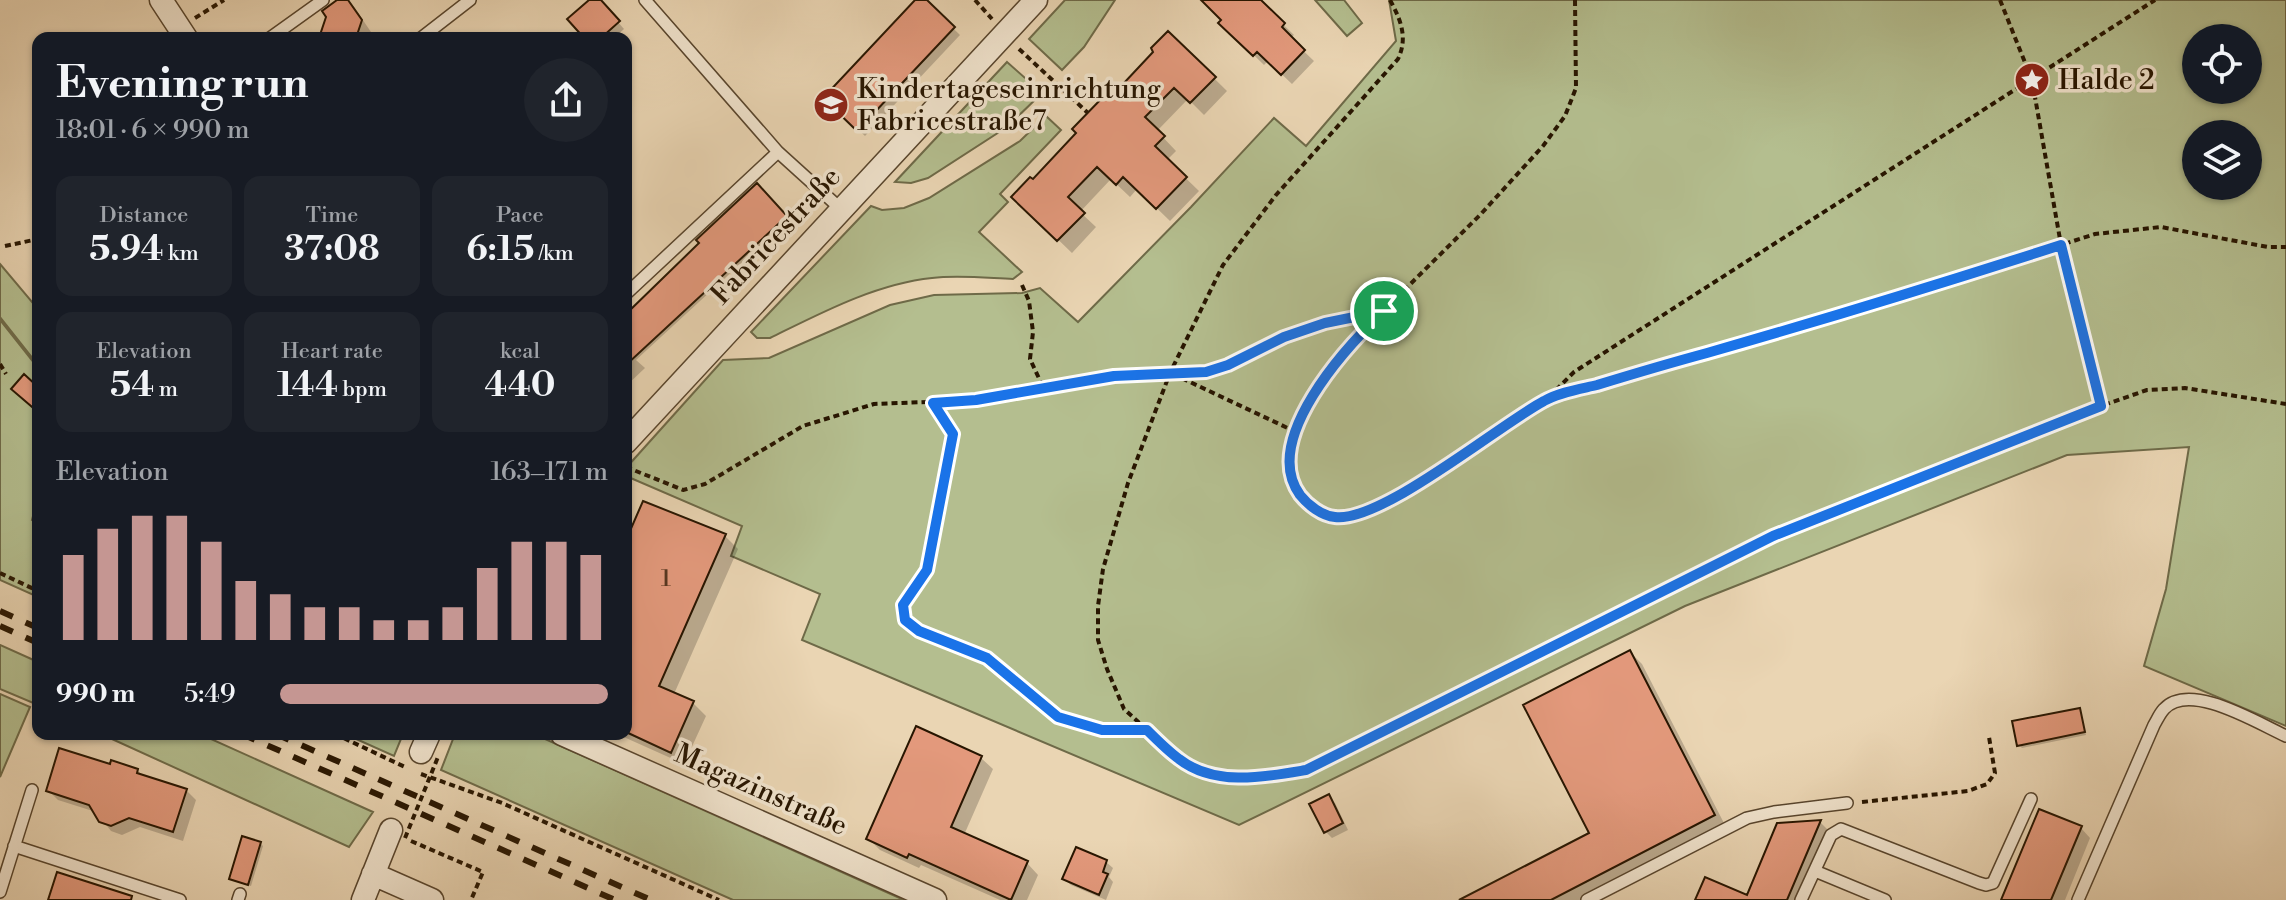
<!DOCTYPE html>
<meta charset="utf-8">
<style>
:root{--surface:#171b24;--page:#20242c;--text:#f1f3f6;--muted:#9ea1a6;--accent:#c59692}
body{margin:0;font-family:"Libre Bodoni",serif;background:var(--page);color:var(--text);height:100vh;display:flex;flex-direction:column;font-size:30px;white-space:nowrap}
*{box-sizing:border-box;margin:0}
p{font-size:26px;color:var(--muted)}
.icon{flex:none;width:44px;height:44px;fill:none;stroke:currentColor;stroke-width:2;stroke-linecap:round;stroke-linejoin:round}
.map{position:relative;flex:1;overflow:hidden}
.details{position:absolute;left:32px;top:32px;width:600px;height:708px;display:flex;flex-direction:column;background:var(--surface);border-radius:16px;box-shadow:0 2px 6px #0004}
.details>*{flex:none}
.fabs{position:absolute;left:2182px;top:24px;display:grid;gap:16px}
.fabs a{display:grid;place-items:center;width:80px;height:80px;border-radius:50%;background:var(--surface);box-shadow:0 2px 6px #0004;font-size:40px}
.pin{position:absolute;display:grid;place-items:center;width:68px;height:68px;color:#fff;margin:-34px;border:4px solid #fff;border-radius:50%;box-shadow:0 2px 8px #0007}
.round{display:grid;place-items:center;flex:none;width:84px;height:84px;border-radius:42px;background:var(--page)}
.headline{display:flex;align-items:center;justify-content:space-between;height:136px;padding:0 24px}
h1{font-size:44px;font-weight:700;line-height:60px}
.metrics{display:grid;grid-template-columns:repeat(3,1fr);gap:12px;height:136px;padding:8px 24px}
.metrics div{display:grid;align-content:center;border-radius:16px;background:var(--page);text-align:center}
.metrics b{font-size:34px;font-weight:700}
.metrics small{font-size:22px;font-weight:400}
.metrics p{font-size:22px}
.chart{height:224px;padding:16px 24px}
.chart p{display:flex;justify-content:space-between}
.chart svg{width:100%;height:144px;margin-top:8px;stroke:var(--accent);stroke-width:6}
ul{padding:0 24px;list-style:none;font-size:26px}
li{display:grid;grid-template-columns:128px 96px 1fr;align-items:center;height:60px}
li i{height:20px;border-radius:10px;background:var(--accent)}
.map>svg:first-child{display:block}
.green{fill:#b4be8f;stroke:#6e6a48;stroke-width:2;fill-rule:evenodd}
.shadow{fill:#0003}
.building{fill:#e3997c;stroke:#271500;stroke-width:2}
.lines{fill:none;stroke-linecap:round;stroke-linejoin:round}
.service-casing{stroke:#58452d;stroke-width:14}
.minor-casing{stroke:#58452d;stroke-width:25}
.path{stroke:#271500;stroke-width:4;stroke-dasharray:6 4;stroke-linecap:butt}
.service{stroke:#f1e4ce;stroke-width:11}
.minor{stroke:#f1e4ce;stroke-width:22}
.rail{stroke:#271500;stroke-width:6;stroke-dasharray:14 14;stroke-linecap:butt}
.path-bridge{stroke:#271500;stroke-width:4;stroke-dasharray:6 4;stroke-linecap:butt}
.route-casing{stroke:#fff;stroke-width:16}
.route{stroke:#1a73e8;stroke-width:10}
.labels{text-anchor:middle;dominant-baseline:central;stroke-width:7;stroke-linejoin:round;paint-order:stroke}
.number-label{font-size:24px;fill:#56361f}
.poi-label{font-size:28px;fill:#271500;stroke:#f1e4ce;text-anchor:start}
.street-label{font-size:28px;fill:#271500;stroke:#f1e4ce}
</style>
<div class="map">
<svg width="2286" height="900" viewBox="0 0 2286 900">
<rect width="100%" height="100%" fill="#ead5b3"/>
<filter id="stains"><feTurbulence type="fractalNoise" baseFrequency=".0025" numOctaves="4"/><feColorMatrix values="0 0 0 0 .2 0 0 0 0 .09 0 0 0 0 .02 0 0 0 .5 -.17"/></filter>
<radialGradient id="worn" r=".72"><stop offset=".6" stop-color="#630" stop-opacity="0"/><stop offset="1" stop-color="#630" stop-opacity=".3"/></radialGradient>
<path class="green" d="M1065,0h50l-31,47 -22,23 -33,-31z
M1315,0h29l18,23 -15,13z
M1389,0h897v726l-142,-60 22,-77 23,-142 -122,8 -382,151 -446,219 -437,-185 18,-46 -89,-38 11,-30 -116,-50v-8l97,-108 46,-2 121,-53 44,-10 88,-2 18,-5 38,34 113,-115 83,-89 32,28 90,-105zM2196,38h52v52h-52zM2248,134v52h-52v-52z
M1007,62l35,31 -35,34 -79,51 -17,5 -16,-1z
M1046,116l15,14 -61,64 8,8 -29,30 43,40 -9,7c-26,-1 -55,-4 -81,-1 -57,6 -111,35 -162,60h-13l-6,-6 120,-126 11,4 22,-2 25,-10 91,-57z
M0,264l38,45v56l-38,-48z
M0,320l38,48v129l-6,23 6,3v74l-38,-17z
M0,645l38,17v43l-38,-16z
M0,694l30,13 -30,70z
M101,734h99l173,78 -24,35z
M345,734h58l-9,22z
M455,734h79l370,166h-171l-292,-130z"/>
<path class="shadow" d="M341,0h6l7,7 17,25 -2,6h-48z
M592,0h7l25,29 -10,9h-27z
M917,0h7l36,35 -95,101 -40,-38z
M1203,0h55l36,35 -4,3 24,23 -22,23 -24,-23 -4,4 -43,-42 3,-3z
M1168,33l59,58 -23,24 -16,-16 -31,32 19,20 -9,9 32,31 -29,30 -33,-32 -7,8 -19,-18 -31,33 16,15 -24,26 -58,-56 19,-15 123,-130z
M757,186l31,34 -152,140 9,8 -19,18v-69z
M725,536l13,13 -64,145 19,9 13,13 -22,48 -67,-30h9v-189z
M1630,652l12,12 84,163 -141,73h-121l128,-66z
M2079,710l7,25 -64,13 -3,-3z
M981,758l12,11 -29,66 63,28 11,12 -11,25h-27l-79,-35 -2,3 -39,-18 -12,-12z
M112,767l25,3 7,7 42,13 10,10 -13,41 -43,-14 -18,8 -11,-4 -15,-19 -38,-12 -10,-10z
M1328,797l7,6 13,27 -16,8 -6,-6z
M1820,822l9,9 -28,69h-104l51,-3z
M2081,828l9,10 -25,62h-61z
M260,843l3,3 -12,40 -17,-5 -2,-2z
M1106,862l7,6 -4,9 4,5 -7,18 -35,-15 -7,-6z"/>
<path class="building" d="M337,0h11l14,20 -6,18h-37l7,-21 -4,-6z
M589,0h12l19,21 -19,17h-17l-17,-19z
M915,0h12l28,27 -98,104 -34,-33z
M1201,0h60l24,23 -3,4 23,23 -24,25 -24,-23 -4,4 -35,-33 3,-3z
M1168,31l48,46 -26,26 -16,-15 -29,29 20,19 -10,10 32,31 -31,32 -33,-32 -7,8 -19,-18 -29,30 17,16 -28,28 -46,-44 19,-20 3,2 43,-46 -4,-4 33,-34 4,4 44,-47 -2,-4z
M757,183l30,33 -161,149v-51l73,-71 -3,-3z
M24,374l14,13v25l-27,-23z
M643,501l83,33 -67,152 35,15 -23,52 -45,-21v-192z
M1630,650l85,165 -164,85h-92l130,-67 -66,-128z
M2080,708l5,24 -68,14 -5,-25z
M916,726l66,30 -31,71 77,34 -17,39 -102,-46 -2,4 -41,-19z
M59,748l51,16 1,-4 27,9 -1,4 50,16 -14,43 -44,-14 -18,8 -12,-4 -10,-17 -43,-14z
M1329,794l14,29 -19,10 -15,-29z
M2039,809l43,17 -31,74h-50z
M1821,820l-34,80h-92l10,-23 42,18 30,-72z
M242,836l19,6 -13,43 -19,-6z
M1076,847l31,13 -4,12 5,2 -9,21 -37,-16z
M57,872l75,24 -1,4h-83z"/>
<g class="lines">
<defs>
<path id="service" d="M645,0l133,152 64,58
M270,38l53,-38
M421,38l49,-38
M626,294l152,-142
M14,846l166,54
M1815,871l70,29
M0,892l32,-102
M238,900l2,-6
M1587,900l160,-82 27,-6 73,-9
M1801,900l30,-65 10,-6 138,54 7,2 7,-2 38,-84
M2078,900l76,-175c3,-5 6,-12 10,-16 26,-28 93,14 122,27"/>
<path id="minor" d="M161,0l25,38
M626,442l410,-442
M562,734l373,166
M421,752l8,-18
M373,874l59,26
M363,900l28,-70"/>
</defs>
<use href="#service" class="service-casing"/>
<use href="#minor" class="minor-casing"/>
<path class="path" d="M975,0l17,19
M1390,0c11,20 18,38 8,59l-122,136 -53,70 -53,108 -42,110 -25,86 -5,37v34l9,29 17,40 57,52 24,12 55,5 46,-8 467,-234 328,-130 46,-16 38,-2 101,16
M1575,0l1,88 -11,28 -22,30 -63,69 -116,115 -45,57 -25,44 -5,35 6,21 13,18 25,12 19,-1 32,-12 163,-105 350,-101 198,-64 66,-7 107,20h18
M2000,0l32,80 29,165 40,161
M195,18l29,-18
M1019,49l69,64
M5,246l33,-7
M1022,285l7,16 4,31 -3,27 14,30
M0,364l6,10
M1173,374l121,57
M1549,397l25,-25 581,-372
M933,403l20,31 -26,136 -24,35 2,15 14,11 68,27 71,59 44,13h43
M626,467l57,23 22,-6 98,-58 71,-22 102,-4 138,-24 92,-4 22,-7 56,-28 41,-14 56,-12
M0,573l38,18
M335,734l70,33
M421,774l81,29 217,97
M1862,802l106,-11 19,-7 8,-11 -6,-36
M411,841l72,31 -12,28"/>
<use href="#service" class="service"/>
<use href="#minor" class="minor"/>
<path class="rail" d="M0,611l38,17
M0,626l38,17
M242,734l373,166
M276,734l375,166"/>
<path class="path-bridge" d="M405,838l33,-81"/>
</g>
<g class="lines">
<defs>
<path id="route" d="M2061,245l40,161 -328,130 -467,234c-41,7 -91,17 -127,-11 -11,-8 -22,-19 -32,-29h-45l-44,-13 -71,-59 -68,-27 -14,-11 -2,-15 24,-35 26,-136 -20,-31 43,-3 138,-24 92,-4 22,-7 56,-28 41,-14 59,-12c-38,36 -124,129 -84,184 8,10 22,21 35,22 46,6 164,-92 209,-116 16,-9 36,-12 53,-16 36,-11 73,-22 110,-32 119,-34 236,-70 354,-108z"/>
</defs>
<use href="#route" class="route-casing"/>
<use href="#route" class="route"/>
</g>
<defs>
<symbol id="sight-disc" viewBox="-11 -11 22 22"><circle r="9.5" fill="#8f2418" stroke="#f1e4ce"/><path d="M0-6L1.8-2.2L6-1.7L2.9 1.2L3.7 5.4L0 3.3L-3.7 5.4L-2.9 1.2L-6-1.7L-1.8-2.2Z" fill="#fff"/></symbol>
<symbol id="school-disc" viewBox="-11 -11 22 22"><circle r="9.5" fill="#8f2418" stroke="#f1e4ce"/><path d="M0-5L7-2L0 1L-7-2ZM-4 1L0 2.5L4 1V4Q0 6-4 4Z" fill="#fff"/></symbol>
</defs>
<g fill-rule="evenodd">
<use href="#sight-disc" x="2012" y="60" width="40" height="40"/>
<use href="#school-disc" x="811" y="85" width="40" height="40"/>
</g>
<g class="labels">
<g class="number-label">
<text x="666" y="579">1</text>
</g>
<g class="poi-label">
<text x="2058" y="80">Halde 2</text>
<text x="857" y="89">Kindertageseinrichtung<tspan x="857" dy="32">Fabricestraße7</tspan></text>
</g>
<g class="street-label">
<text transform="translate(776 236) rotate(-47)">Fabricestraße</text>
<text transform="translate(761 790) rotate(24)">Magazinstraße</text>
</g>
</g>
<rect width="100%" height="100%" filter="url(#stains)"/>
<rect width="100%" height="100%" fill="url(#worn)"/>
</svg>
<div class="fabs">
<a><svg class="icon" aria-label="locate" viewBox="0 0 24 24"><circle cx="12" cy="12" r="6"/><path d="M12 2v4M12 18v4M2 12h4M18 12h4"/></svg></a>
<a><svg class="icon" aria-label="layers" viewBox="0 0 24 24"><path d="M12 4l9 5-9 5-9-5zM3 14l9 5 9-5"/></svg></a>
</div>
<div class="pin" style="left:1384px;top:311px;background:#1e9e55"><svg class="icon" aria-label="arrive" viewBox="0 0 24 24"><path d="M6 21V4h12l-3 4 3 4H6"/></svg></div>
<section class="details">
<div class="headline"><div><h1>Evening run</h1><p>18:01 · 6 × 990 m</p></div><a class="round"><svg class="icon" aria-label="share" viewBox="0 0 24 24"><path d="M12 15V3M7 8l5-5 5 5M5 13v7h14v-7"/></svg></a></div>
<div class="metrics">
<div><p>Distance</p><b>5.94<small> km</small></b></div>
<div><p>Time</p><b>37:08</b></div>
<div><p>Pace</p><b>6:15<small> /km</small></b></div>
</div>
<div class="metrics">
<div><p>Elevation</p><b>54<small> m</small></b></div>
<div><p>Heart rate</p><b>144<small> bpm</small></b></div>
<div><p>kcal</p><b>440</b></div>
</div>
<div class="chart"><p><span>Elevation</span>163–171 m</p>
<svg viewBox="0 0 160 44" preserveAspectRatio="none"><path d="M5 44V18M15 44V10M25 44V6M35 44V6M45 44V14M55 44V26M65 44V30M75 44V34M85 44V34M95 44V38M105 44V38M115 44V34M125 44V22M135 44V14M145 44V14M155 44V18"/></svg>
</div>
<ul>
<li><b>990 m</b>5:49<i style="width:100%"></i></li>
</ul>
</section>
</div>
